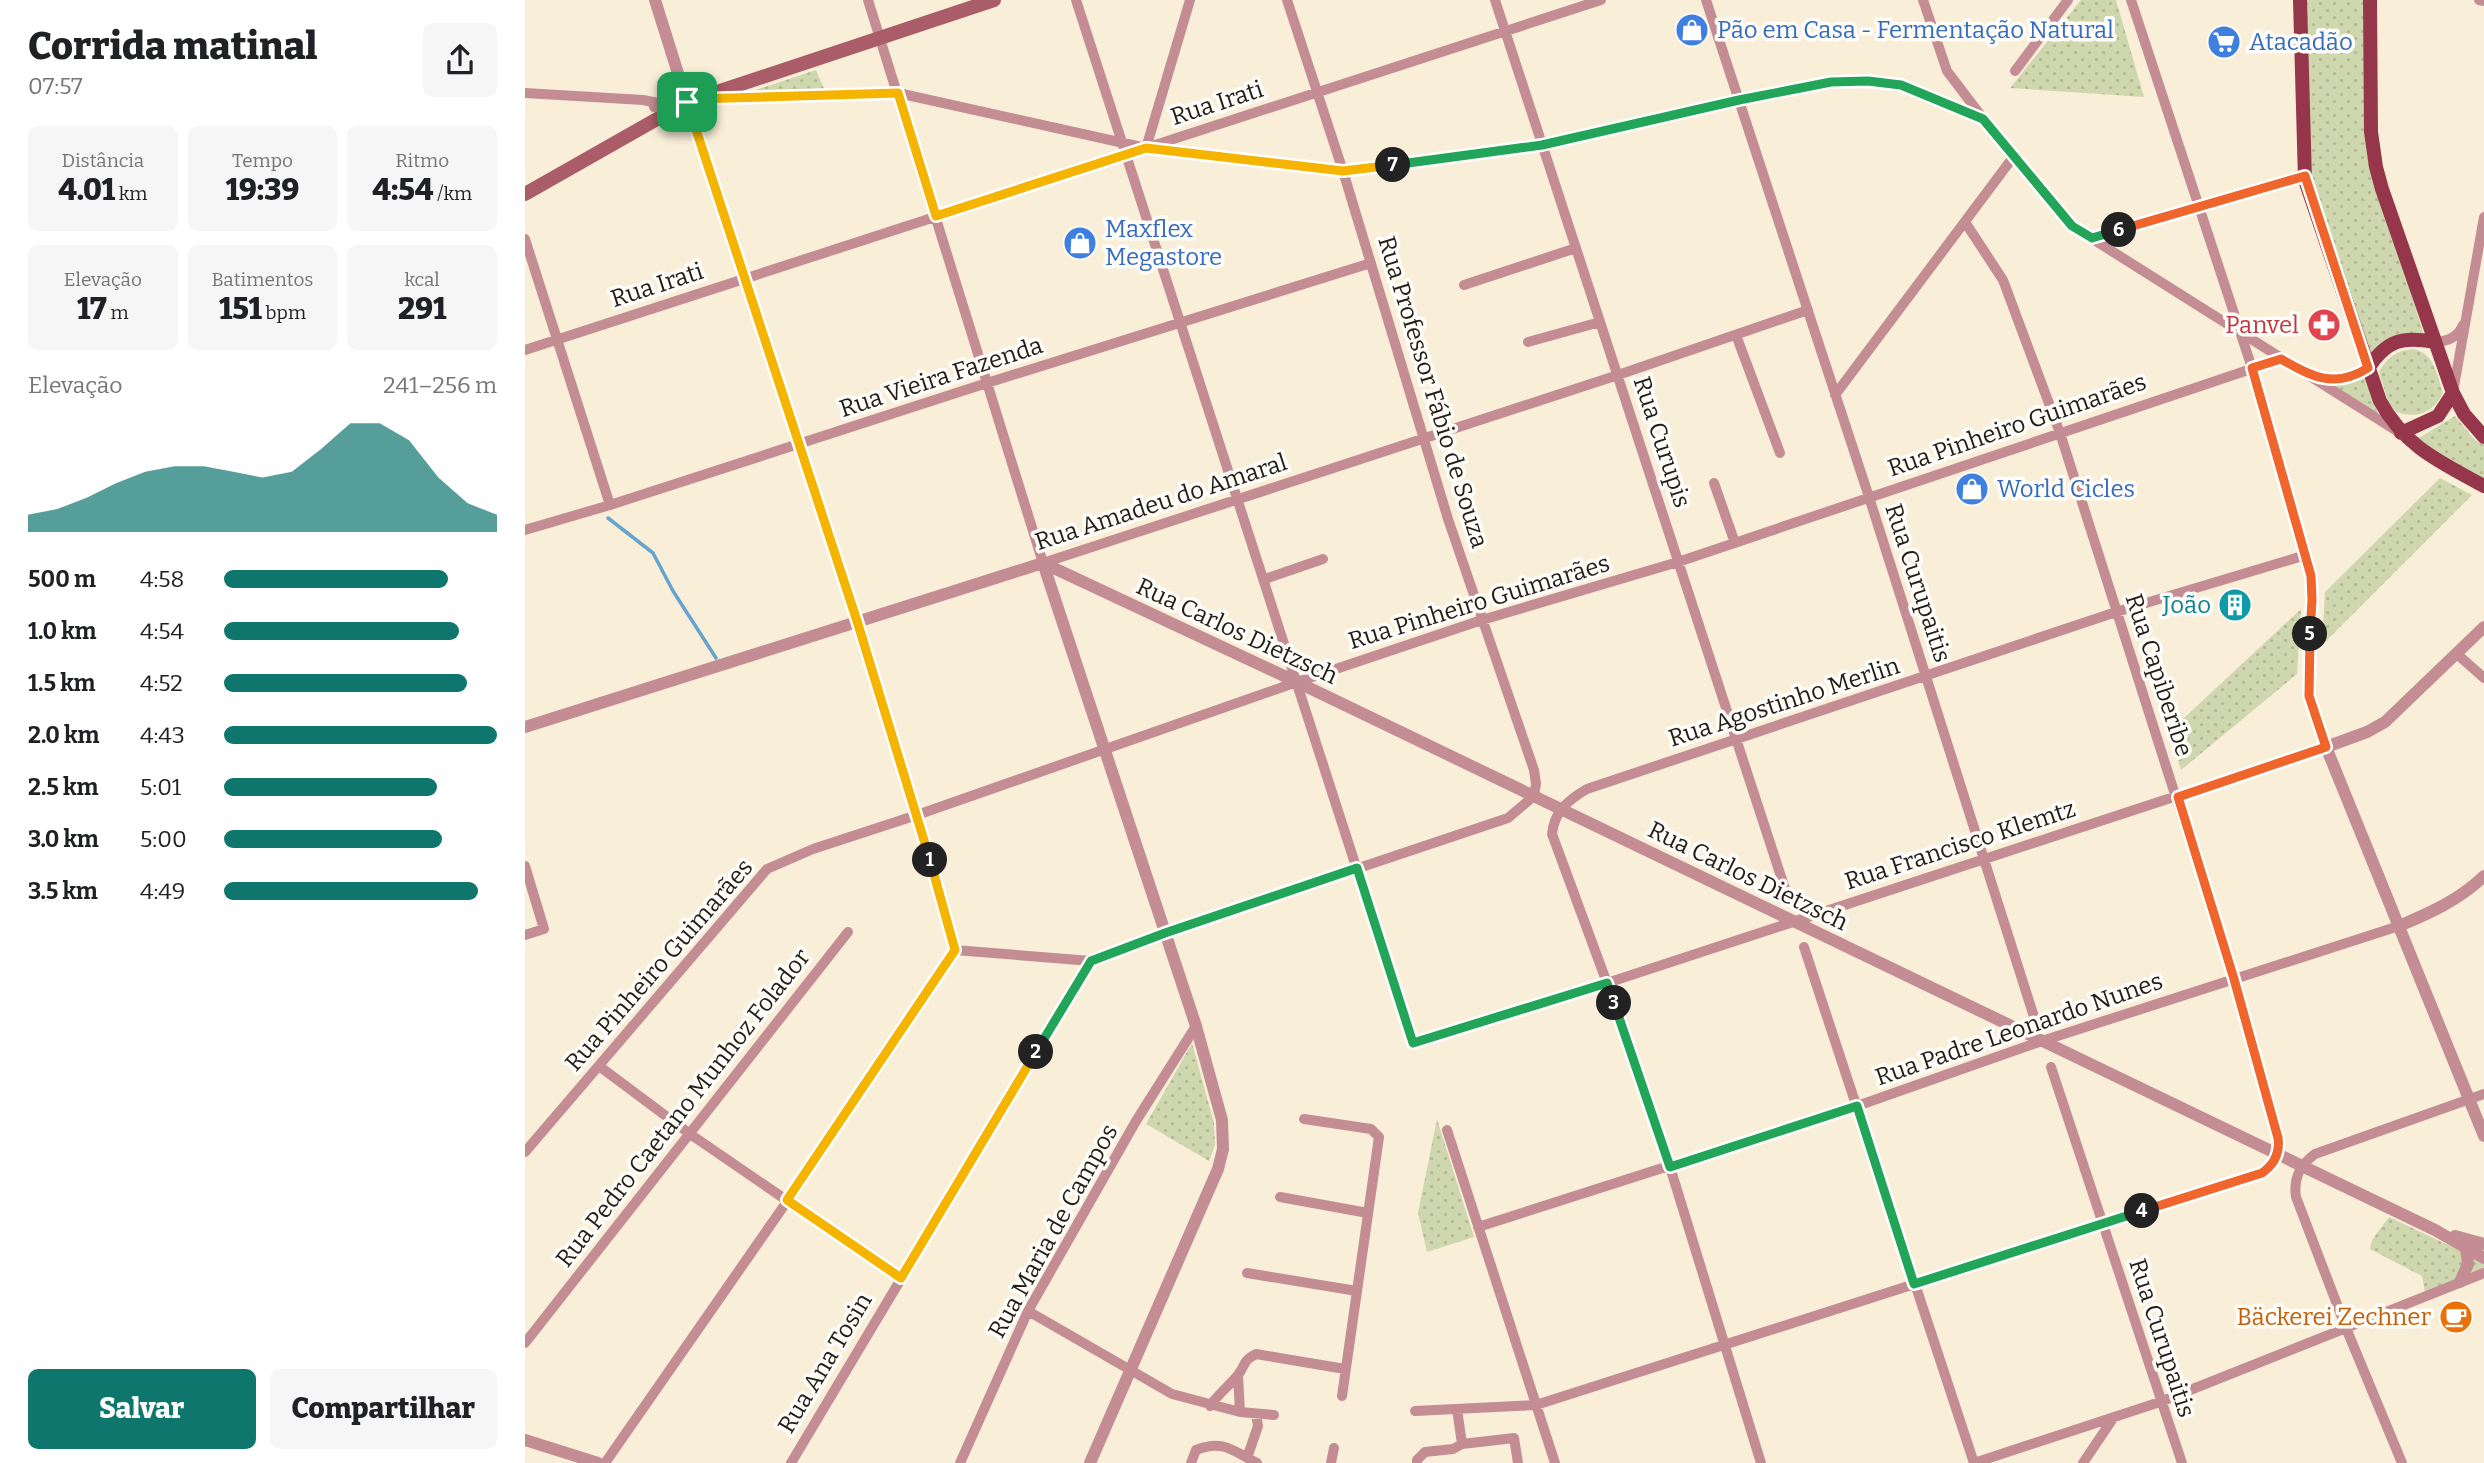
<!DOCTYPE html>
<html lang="pt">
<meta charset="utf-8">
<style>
:root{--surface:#fff;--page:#f6f6f6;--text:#202124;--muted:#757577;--accent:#0f766e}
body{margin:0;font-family:Bitter,serif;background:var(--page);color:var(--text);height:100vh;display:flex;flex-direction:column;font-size:26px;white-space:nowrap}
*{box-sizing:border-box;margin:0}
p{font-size:23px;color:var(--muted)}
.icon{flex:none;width:38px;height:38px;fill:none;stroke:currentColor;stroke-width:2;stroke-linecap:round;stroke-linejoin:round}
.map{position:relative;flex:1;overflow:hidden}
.panel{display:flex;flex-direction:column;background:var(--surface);width:525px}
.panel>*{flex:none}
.pin{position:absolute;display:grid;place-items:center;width:60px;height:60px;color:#fff;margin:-30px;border-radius:14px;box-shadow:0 4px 10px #0006}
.km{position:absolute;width:35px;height:35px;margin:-18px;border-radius:50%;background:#222;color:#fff;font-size:19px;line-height:35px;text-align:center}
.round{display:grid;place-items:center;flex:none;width:74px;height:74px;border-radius:10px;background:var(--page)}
.summary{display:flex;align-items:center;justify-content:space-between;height:119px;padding:0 28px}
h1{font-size:38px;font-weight:800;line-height:52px}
.figures{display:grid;grid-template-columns:repeat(3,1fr);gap:10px;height:119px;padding:7px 28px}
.figures div{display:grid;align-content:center;border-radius:10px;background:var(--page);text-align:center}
.figures b{font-size:30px;font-weight:800}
.figures small{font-size:19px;font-weight:400}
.figures p{font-size:19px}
.chart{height:196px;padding:14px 28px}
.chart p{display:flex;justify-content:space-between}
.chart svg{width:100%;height:126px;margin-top:7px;fill:var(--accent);opacity:.7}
.primary-button{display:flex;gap:14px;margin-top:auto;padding:14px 28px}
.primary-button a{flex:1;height:80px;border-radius:10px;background:var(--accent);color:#fff;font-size:28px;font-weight:800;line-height:80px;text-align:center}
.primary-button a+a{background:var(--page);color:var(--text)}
ul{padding:0 28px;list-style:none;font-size:23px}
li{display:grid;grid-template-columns:112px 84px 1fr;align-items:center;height:52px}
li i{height:18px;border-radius:9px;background:var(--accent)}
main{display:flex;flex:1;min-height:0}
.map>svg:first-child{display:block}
.grass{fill:url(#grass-dots)}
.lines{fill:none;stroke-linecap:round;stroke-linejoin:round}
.stream{stroke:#65a4ce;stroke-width:3.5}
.minor{stroke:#c48d94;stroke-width:10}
.tertiary{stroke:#c48d94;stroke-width:12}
.secondary{stroke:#aa5c68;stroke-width:14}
.primary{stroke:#95364a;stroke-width:14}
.split-1-casing{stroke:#fff;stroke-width:14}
.split-2-casing{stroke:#fff;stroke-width:14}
.split-3-casing{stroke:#fff;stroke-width:14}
.split-4-casing{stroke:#fff;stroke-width:14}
.split-5-casing{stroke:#fff;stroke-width:14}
.split-6-casing{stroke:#fff;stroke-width:14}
.split-7-casing{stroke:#fff;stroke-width:14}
.split-8-casing{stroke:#fff;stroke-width:14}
.split-1{stroke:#f5b400;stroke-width:9}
.split-2{stroke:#f5b400;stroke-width:9}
.split-3{stroke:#22a559;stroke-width:9}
.split-4{stroke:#22a559;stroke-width:9}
.split-5{stroke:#f0652b;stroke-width:9}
.split-6{stroke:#f0652b;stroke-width:9}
.split-7{stroke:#22a559;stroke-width:9}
.split-8{stroke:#f5b400;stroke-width:9}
.labels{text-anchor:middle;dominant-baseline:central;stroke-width:7;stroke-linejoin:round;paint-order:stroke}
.shop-label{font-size:24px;fill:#366cbe;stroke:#fffdf9;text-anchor:start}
.street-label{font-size:24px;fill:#221e16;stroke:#fffdf9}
.health-label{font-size:24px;fill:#be3a42;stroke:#fffdf9;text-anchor:end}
.culture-label{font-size:24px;fill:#0d838f;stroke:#fffdf9;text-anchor:end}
.food-label{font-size:24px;fill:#c56008;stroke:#fffdf9;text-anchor:end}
</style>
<main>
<section class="panel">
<div class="summary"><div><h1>Corrida matinal</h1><p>07:57</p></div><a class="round"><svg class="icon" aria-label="share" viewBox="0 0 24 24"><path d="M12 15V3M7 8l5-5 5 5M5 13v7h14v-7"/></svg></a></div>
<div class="figures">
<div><p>Distância</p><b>4.01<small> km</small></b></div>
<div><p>Tempo</p><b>19:39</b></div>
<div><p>Ritmo</p><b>4:54<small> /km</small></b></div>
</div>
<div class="figures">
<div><p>Elevação</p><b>17<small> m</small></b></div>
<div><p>Batimentos</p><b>151<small> bpm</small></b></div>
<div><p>kcal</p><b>291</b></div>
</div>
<div class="chart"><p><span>Elevação</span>241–256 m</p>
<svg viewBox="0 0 160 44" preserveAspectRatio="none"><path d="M0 44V38L10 36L20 32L30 27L40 23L50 21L60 21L70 23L80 25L90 23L100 15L110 6L120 6L130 12L140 25L150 34L160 38V44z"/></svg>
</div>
<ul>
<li><b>500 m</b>4:58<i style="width:82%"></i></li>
<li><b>1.0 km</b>4:54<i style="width:86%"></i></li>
<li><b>1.5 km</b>4:52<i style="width:89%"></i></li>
<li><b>2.0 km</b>4:43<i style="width:100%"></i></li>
<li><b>2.5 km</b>5:01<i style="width:78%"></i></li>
<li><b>3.0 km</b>5:00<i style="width:80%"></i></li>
<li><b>3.5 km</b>4:49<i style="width:93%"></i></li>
</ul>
<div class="primary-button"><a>Salvar</a><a>Compartilhar</a></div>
</section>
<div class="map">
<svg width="1959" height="1463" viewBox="0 0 1959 1463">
<defs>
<pattern id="grass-dots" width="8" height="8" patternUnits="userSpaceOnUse" patternTransform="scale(1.75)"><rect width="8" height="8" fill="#ced7ad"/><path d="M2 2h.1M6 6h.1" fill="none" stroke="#b1b894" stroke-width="1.8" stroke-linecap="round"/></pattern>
</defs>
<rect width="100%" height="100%" fill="#f9efd9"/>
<path class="grass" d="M1556,0h35l28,97 -134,-9z
M1780,0h61l1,152 57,183 -53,20 -59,-172z
M291,70l10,23h-79z
M1889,349c21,6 22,24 29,43 -8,21 -28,28 -48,19l-7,-10 -9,-29c8,-15 18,-22 35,-23z
M1839,376l14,38 -49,-30 19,-2z
M1930,416l19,23 10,6v33l-48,-26 -17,-14z
M1915,478l32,17 -150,150 3,-53z
M1776,609l-4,65 -116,96 -12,-38z
M667,1043l22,80 1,22 -6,16 -63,-37z
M912,1119l37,118 -47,15 -9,-39z
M1864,1217l95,45v6l-59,24 -3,-16 -52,-27 2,-9z"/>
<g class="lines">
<path class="stream" d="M83,518l45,35 20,38 43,67"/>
<path class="minor" d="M343,0l175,563 575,-188 190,-65
M551,0l337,1043 194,-60 719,-236 -17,-51 -1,-28 4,-68 -1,-24 -5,-21 -54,-187 -121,-368
M970,0l293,898
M1181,0l163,497 166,523
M1398,0l24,71 35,46
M1954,0l5,1
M1490,71l53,-71
M0,93l118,7 10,2 1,5 4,-1v-3l-5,-1
M182,99l191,-6 248,55 197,23 200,-26 196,-45 92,-18 37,-1 33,4 82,34 89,107 325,205
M162,102c92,282 188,563 268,848
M624,147l452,-147
M621,148l44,-148
M1567,238l213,-62
M0,239l85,266
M939,285l112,-37
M1211,335l44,118
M1003,342l72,-20
M1910,342c13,-1 22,-4 28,-17
M0,350l607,-197
M1793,378c19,4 35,0 50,-10
M1928,392l31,-175
M1310,395l179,-239
M1189,483l21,60
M0,530l85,-25 377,-122 384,-120
M740,579l58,-20
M1932,654l27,24
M0,866l19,63 -19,6
M1279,947l170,516
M430,950l136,11 74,-28 343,-115 26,-22 2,-12 -2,-14 -86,-251 -105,-348 -56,-171
M74,1066l91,68 210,144
M1526,1067l131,396
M779,1119l67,10 8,8 -37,259
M922,1130l108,333
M0,1152l242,-283 46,-20 104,-34 380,-133 185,-62 196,-58 603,-203
M755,1197l88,16
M953,1227l379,-121 185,-65 357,-115
M722,1273l110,18
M503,1311l144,83 68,18 34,3
M0,1343l323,-411
M713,1375l2,37
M685,1406c8,-12 19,-20 28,-31 8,-10 4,-14 18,-21l89,15
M890,1411l121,-6 726,-232c13,-9 18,-20 16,-36l-44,-157 -174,-547 -57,-153 -38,-58
M937,1444l52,-6 4,25
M722,1458l11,-32 -2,-12
M80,1463l183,-263 167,-250
M266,1463l300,-502
M435,1463l68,-152 108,-190 60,-95
M666,1463l5,-13c27,-11 37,1 61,13
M806,1463l3,-15
M892,1463v-3l8,-8 28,-3 9,-5 -5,-35
M1236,1463l-91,-296 -63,-184 -55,-149c2,-22 16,-34 35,-45l529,-177 190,-57
M1449,1463l186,-61 324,-129
M1558,1463l31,-46
M1877,1463l-56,-135 -50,-131c-3,-19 4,-32 19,-43l169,-60"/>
<path class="tertiary" d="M130,0l32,102
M518,563l254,119 1138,548 49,28
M518,563l153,463 26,94 1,29 -5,20 -128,294
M1959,627l-99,95 -18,10 -41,15 158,389
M0,727l518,-164
M1874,926c31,-13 60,-26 85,-50
M1930,1236l29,8
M1935,1282l8,-18 -2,-16
M0,1440l73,23"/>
<path class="secondary" d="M0,194l162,-92 307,-102"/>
<path class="primary" d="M1775,0l5,180 75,221c25,46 60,61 104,85
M1845,0l1,132 5,35 6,22 71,204 11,21 20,23
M1843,368c19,-28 34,-32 67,-26
M1876,433l37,-17 15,-23"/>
</g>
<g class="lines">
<defs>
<path id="split-1" d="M162,102l170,519 73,239"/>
<path id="split-2" d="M405,860l25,90 -168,250 114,78 135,-226"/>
<path id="split-3" d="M511,1052l55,-91 74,-28 192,-65 56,175 194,-60 7,20"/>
<path id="split-4" d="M1089,1003l56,164 187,-61 57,178 228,-73"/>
<path id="split-5" d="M1617,1211l120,-38c13,-9 18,-20 16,-35l-44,-159 -56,-182 148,-50 -17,-51 1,-62"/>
<path id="split-6" d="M1594,230l186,-54 63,192c-34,21 -55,9 -87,-9l-29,9 59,208 1,24 -2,34"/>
<path id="split-7" d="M868,165l149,-20 197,-45 92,-18 37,-1 33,4 82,34 89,107 20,12 27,-8"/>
<path id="split-8" d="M162,102l9,-3 202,-6 38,123 210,-68 197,23 50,-6"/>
</defs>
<use href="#split-1" class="split-1-casing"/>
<use href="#split-2" class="split-2-casing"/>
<use href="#split-3" class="split-3-casing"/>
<use href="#split-4" class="split-4-casing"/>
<use href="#split-5" class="split-5-casing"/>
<use href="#split-6" class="split-6-casing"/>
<use href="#split-7" class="split-7-casing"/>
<use href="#split-8" class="split-8-casing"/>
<use href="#split-1" class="split-1"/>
<use href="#split-2" class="split-2"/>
<use href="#split-3" class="split-3"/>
<use href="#split-4" class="split-4"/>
<use href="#split-5" class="split-5"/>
<use href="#split-6" class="split-6"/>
<use href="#split-7" class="split-7"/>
<use href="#split-8" class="split-8"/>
</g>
<defs>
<symbol id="shop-disc" viewBox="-11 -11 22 22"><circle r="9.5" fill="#3f7fe0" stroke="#fffdf9"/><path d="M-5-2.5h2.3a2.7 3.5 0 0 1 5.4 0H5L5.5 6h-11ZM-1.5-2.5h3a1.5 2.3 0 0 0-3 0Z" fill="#fff"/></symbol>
<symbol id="supermarket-disc" viewBox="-11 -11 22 22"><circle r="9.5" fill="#3f7fe0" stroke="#fffdf9"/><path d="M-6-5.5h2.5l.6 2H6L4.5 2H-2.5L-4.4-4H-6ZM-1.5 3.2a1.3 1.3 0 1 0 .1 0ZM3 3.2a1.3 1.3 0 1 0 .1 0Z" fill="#fff"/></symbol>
<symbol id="pharmacy-disc" viewBox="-11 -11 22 22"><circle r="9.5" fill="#e0444e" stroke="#fffdf9"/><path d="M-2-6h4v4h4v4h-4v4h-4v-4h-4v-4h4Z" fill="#fff"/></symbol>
<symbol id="building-disc" viewBox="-11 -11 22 22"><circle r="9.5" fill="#0f9aa8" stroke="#fffdf9"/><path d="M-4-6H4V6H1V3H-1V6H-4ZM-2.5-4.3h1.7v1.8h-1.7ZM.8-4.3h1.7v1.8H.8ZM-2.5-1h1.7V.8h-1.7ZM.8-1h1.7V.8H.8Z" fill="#fff"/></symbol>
<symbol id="cafe-disc" viewBox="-11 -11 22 22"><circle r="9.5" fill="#e8710a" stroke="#fffdf9"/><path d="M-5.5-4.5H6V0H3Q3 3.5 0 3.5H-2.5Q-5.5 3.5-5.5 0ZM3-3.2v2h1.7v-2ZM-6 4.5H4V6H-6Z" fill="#fff"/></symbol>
</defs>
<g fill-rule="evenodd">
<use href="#shop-disc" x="1148" y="11" width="38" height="38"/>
<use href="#supermarket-disc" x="1680" y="23" width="38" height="38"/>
<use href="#shop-disc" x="536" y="224" width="38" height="38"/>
<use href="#pharmacy-disc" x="1780" y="306" width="38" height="38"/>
<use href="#shop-disc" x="1428" y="470" width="38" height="38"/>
<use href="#building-disc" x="1691" y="586" width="38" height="38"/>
<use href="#cafe-disc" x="1912" y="1298" width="38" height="38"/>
</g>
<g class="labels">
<g class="shop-label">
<text x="1192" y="30">Pão em Casa - Fermentação Natural</text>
<text x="1724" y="42">Atacadão</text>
<text x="580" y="229">Maxflex<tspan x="580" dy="28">Megastore</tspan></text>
<text x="1472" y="489">World Cicles</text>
</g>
<g class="street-label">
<text transform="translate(692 103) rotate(-18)">Rua Irati</text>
<text transform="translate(132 285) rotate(-18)">Rua Irati</text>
<text transform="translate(416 377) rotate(-18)">Rua Vieira Fazenda</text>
<text transform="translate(908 392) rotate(73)">Rua Professor Fábio de Souza</text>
<text transform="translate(1492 425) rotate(-19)">Rua Pinheiro Guimarães</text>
<text transform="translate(1137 442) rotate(72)">Rua Curupis</text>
<text transform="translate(636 502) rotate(-18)">Rua Amadeu do Amaral</text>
<text transform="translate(1393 583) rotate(72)">Rua Curupaitis</text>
<text transform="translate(954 602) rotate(-17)">Rua Pinheiro Guimarães</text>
<text transform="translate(712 631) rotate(25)">Rua Carlos Dietzsch</text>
<text transform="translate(1634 675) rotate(72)">Rua Capiberibe</text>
<text transform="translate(1259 702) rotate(-18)">Rua Agostinho Merlin</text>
<text transform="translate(1435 845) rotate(-18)">Rua Francisco Klemtz</text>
<text transform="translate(1223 876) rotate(26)">Rua Carlos Dietzsch</text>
<text transform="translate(134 965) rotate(-49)">Rua Pinheiro Guimarães</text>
<text transform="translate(1494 1029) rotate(-19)">Rua Padre Leonardo Nunes</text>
<text transform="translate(158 1108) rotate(-52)">Rua Pedro Caetano Munhoz Folador</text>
<text transform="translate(528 1231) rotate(-61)">Rua Maria de Campos</text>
<text transform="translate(1637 1338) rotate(72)">Rua Curupaitis</text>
<text transform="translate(300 1363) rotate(-59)">Rua Ana Tosin</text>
</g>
<g class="health-label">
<text x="1774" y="325">Panvel</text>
</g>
<g class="culture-label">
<text x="1686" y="605">João</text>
</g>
<g class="food-label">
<text x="1906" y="1317">Bäckerei Zechner</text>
</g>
</g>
</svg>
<div class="pin" style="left:162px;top:102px;background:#1e9e55"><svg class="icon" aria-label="arrive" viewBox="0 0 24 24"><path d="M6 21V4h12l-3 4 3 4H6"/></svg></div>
<b class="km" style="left:405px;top:860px">1</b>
<b class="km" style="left:511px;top:1052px">2</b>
<b class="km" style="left:1089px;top:1003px">3</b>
<b class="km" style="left:1617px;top:1211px">4</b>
<b class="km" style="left:1785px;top:634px">5</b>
<b class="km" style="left:1594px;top:230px">6</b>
<b class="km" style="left:868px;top:165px">7</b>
</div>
</main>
